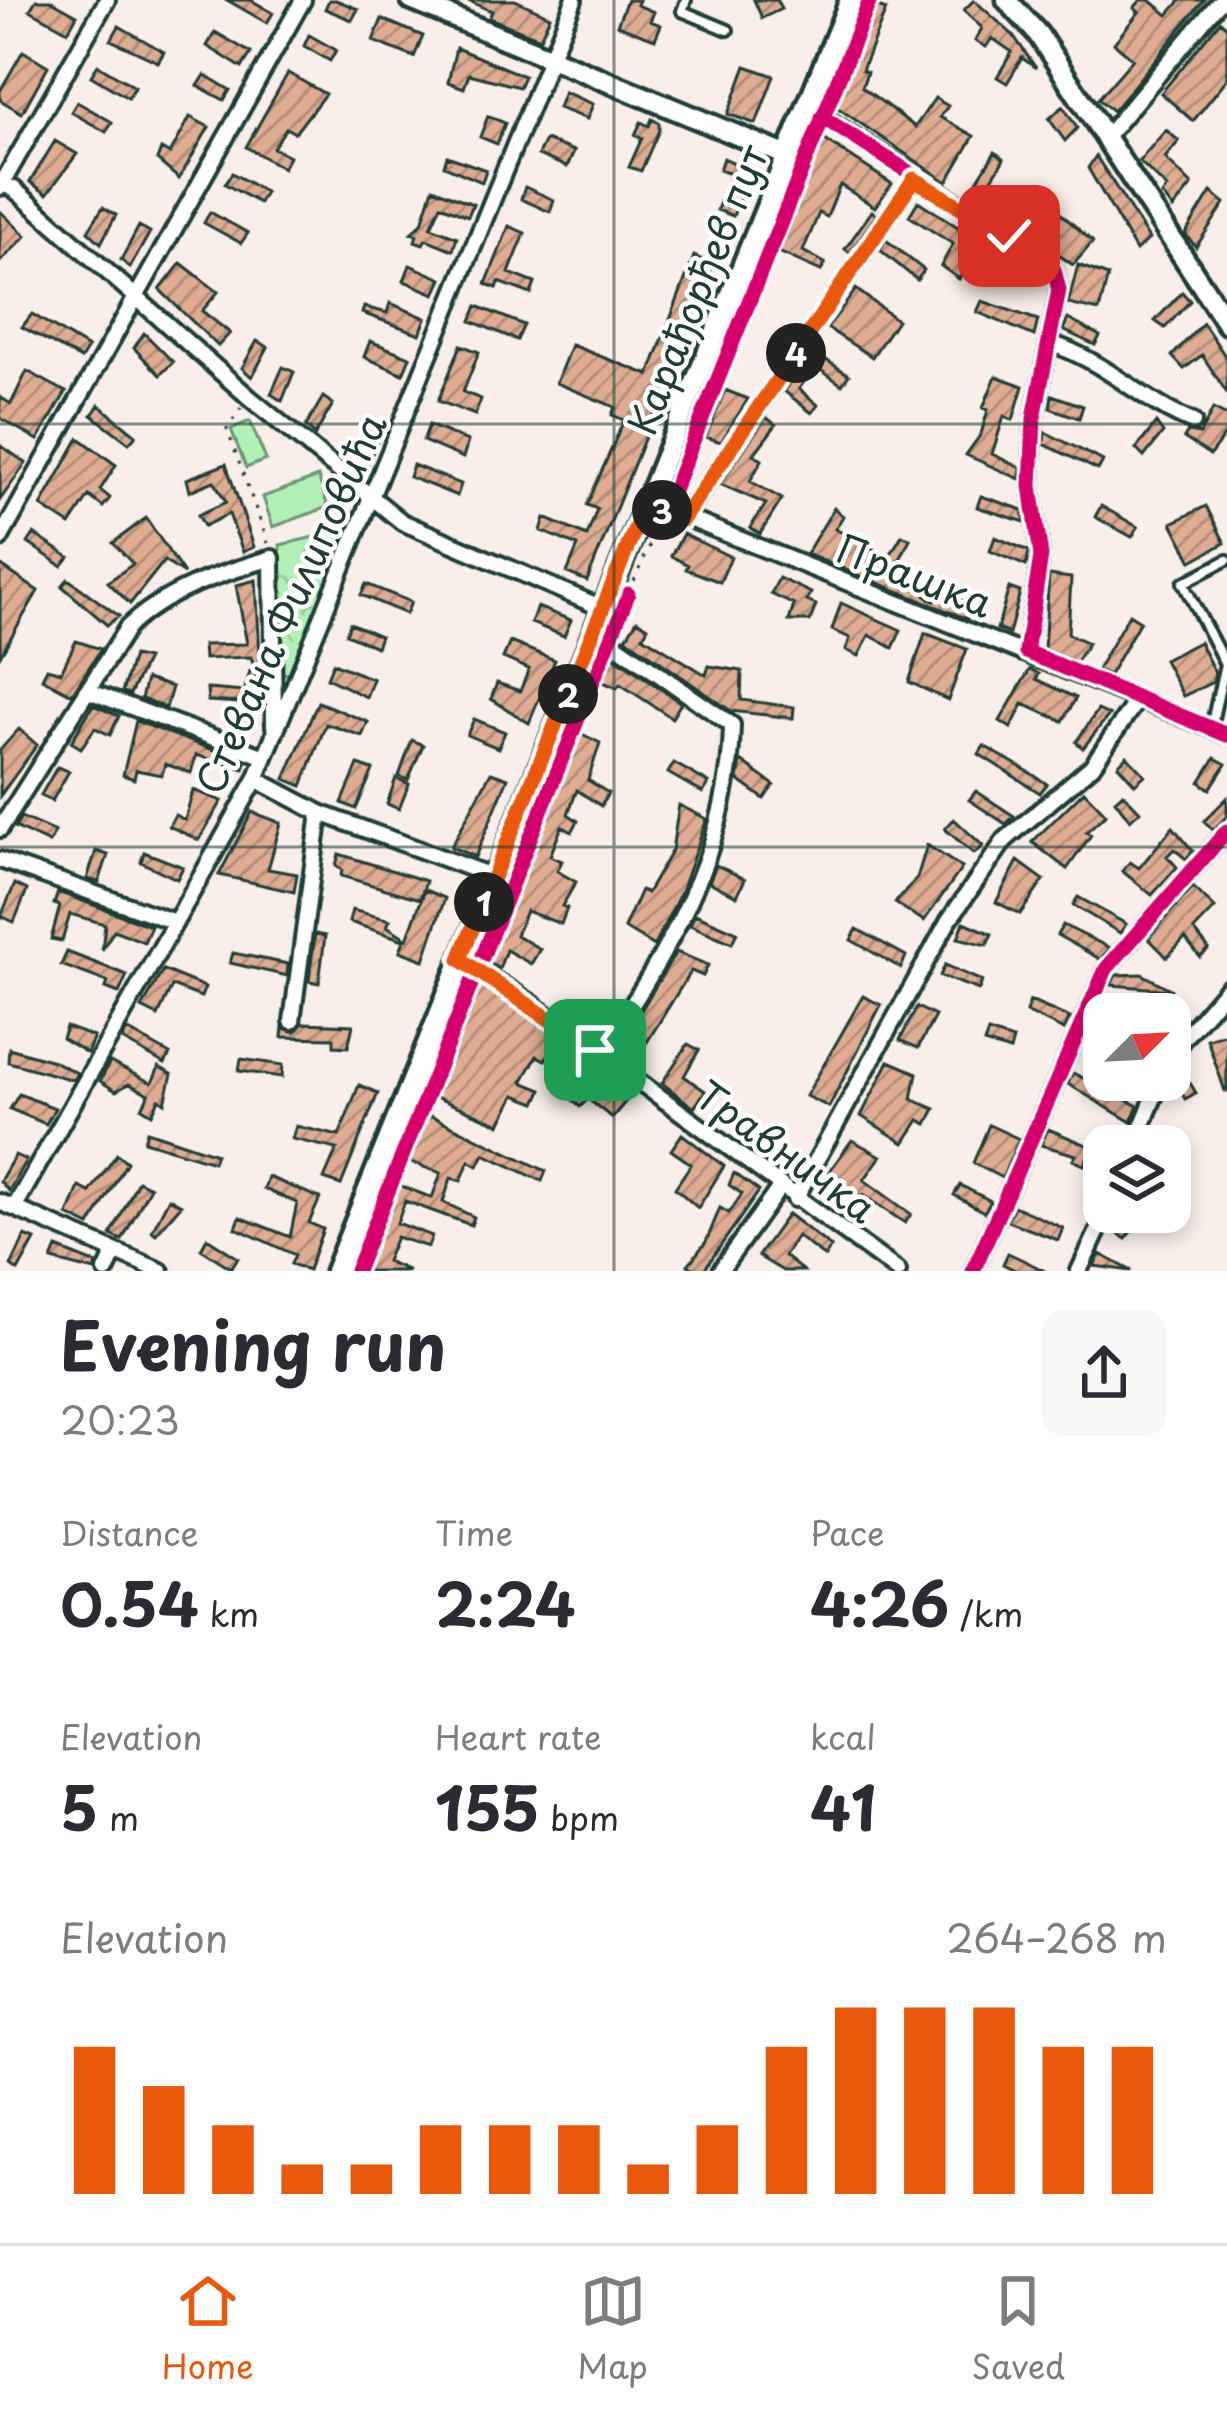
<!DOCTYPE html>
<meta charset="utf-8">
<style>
:root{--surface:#fff;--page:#f7f7f7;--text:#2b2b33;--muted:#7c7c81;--line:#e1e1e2;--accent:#ea580c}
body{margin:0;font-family:"Playpen Sans",sans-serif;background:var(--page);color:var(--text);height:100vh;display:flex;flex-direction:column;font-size:45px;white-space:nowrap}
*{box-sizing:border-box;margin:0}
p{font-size:39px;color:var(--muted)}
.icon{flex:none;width:66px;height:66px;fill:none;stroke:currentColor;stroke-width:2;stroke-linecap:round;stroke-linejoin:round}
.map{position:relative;height:1271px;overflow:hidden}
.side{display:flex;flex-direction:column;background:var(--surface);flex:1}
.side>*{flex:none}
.needle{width:78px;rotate:66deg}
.fabs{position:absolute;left:1083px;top:993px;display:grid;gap:24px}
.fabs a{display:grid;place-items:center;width:108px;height:108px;border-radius:24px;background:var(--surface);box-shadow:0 6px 18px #0003;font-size:60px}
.pin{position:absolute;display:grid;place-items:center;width:102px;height:102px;color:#fff;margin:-51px;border-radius:24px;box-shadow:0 6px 18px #0006}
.km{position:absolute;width:60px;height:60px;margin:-30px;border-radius:50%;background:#222;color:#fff;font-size:33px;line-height:60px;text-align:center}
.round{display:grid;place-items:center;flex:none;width:126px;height:126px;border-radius:24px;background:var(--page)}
.headline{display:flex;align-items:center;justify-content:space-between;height:204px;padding:0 60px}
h1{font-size:66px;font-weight:700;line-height:90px}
.stats{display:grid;grid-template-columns:repeat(3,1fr);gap:18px;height:204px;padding:12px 60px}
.stats div{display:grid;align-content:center}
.stats b{font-size:60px;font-weight:700}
.stats small{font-size:33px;font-weight:400}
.stats p{font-size:33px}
.chart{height:336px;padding:24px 60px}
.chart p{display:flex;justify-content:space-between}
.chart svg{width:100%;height:216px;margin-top:12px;stroke:var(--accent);stroke-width:6}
.tab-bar{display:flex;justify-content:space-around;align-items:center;height:168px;border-top:3px solid var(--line);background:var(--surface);font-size:33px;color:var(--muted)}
.tab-bar a{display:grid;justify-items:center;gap:6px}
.tab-bar .active{color:var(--accent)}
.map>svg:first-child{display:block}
.green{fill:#b3f0b6;stroke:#699675;stroke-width:3}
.park{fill:url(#park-crowns);stroke:#699675;stroke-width:3}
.building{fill:url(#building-hatch);stroke:#1f3d34;stroke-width:3}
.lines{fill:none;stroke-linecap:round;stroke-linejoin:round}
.lane-casing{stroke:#1f3d34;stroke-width:16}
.street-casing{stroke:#1f3d34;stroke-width:22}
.secondary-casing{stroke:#1f3d34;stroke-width:27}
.path{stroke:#1f3d34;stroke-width:3;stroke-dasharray:3 9;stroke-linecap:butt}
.lane{stroke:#fff;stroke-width:8}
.street{stroke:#fff;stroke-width:14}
.secondary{stroke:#fff;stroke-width:18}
.cycleway-casing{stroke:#fff;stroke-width:22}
.cycleway{stroke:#d6006c;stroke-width:15}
.route-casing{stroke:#fff;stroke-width:24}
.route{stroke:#ea580c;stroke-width:15}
.grid{fill:none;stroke:#1f3d34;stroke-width:3;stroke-opacity:0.55}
.labels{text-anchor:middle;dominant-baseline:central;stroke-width:9;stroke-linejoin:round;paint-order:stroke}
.street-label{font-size:39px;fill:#1f3d34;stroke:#fff}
</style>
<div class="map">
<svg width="1227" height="1271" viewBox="0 0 1227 1271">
<defs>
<pattern id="park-crowns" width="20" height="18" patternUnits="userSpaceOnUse" patternTransform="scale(3)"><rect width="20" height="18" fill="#b3f0b6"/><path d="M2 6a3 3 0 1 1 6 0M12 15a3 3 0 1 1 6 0" fill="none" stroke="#9acf9d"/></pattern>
<pattern id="building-hatch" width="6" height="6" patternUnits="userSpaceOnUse" patternTransform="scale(3)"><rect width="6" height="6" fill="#dfac92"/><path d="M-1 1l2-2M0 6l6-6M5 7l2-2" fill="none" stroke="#b48d78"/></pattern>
</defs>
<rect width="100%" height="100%" fill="#f9eee9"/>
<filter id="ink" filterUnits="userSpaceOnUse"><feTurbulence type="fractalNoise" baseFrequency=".00833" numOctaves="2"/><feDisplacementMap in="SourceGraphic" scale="24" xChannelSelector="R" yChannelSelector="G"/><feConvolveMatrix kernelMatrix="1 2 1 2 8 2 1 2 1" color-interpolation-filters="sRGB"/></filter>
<g filter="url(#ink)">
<path class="green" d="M250,421l16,39 -20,8 -15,-39z
M318,477l10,30 -55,20 -10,-30z"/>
<path class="park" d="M348,529l-58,146 -7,-2 -3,-128z"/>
<path class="building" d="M36,0h14l27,15 -9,16 -38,-21z
M227,0h24l22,13 -6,10z
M329,0h7l22,9 -6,11 -27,-11z
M466,0h49l35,16 -10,22 -51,-20 3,-7z
M627,0h12l-2,5 17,7 -4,9 11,4 -6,14 -38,-14z
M754,0h23l4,9 -19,9z
M974,0l39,35 23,33 -14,-10 -15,25 -10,-6 15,-25 -20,-14 -6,9 -11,-6 7,-13 -18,-18z
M1141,0h9l18,15 13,-15h23l-91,111 -15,-12 35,-40 -19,-16 25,-31 -5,-4z
M872,5l14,5 -24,60 5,2 -5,15 53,40 20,-29 13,8 -8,11 34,19 -27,46 -115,-78z
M382,19l41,17 -9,21 -41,-16z
M1220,21l7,6v52l-34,42 -32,-28z
M119,26l45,26 -6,10 -47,-22z
M215,32l36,21 -9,15 -35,-22z
M309,35l27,15 -6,11 -26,-15z
M456,48l68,28 -5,11 -50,-13 -5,14 -16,-6z
M23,51l25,15 -26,47 -22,-13v-9z
M98,65l37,22 -7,11 -37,-22z
M746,66l28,10 -18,48 -28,-10z
M288,73l37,21 -30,39 -9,-5 -13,20 16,8 -6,12 -37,-21z
M205,75l25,15 -6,10 -26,-14z
M564,92l29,12 -6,15 -29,-11z
M77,102l35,20 -6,10 -35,-20z
M1063,106l14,22 -12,13 -16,-22z
M488,116l17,7 -8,21 -17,-7z
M190,117l19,10 -30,52 -22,-19 4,-11 9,5z
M652,119l7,4v7l-18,41 -12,-4 13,-29 -7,-3 6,-13 8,4z
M1166,130l13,11 -14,17 27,27 -19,24 -11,-14 5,-7 -28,-27z
M819,136l73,48 -17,23 -35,-22 -13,32 -8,-4 -16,38 22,12 -4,8 -49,-22z
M545,140l29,11 -7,16 -29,-12z
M55,141l22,13 -30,40 -17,-12z
M995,152l9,7 -26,43 -10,-6z
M447,156l39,14 -4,12 -38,-16z
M1096,156l53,83 -13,12 -48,-83z
M723,158l28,12 -18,46 -16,-6 14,-36 -12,-4z
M232,173l33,19 -6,11 -34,-19z
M525,187l29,13 -4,12 -29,-13z
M433,188l40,16 -5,12 -27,-11 -10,22 26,10 -4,13 -27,-11 -3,5 -8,-3 2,-6 -6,-2 11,-10z
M1211,192l14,11 -29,44 -11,-13z
M918,201l69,45 -9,14 -6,-4 -13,23 -18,-13 12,-22 -44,-28z
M103,207l13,8 -15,28 -13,-12z
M0,211l26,25 -26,26z
M872,211l4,4 -26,38 -5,-4z
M210,212l38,21 -7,10 -37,-20z
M1059,212l34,30 -20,23 -31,-22z
M139,226l11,6 -20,36 -9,-8z
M509,226l16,7 -16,40 26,10 -4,11 -32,-12 -2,6 -11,-4z
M886,240l38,30 -7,10 -37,-30z
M694,256l20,9 -127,316 -20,-8 11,-27 -37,-15 4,-13 42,18 10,-27 -10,-4 37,-85 -12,-5 3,-8 -59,-24 15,-38 78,30z
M181,263l37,29 -16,19 28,22 -12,13 -58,-56z
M410,265l32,14 -7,15 -31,-13z
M1078,265l30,11 -9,35 -31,-7z
M856,289l41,31 -25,37 -45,-29z
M1182,292l8,9 -25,27 -10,-7z
M982,301l56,19 -4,16 -57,-24z
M390,303l36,15 -6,16 -58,-21 2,-6 23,6z
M477,306l47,19 -7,15 -46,-19z
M32,314l56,34 -7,11 -59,-32z
M1068,319l32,17 -5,9 -32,-15z
M1203,323l24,36v34l-25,-38 -18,14 -12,-13z
M144,333l29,29 -13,13 -26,-27z
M257,341l11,6 -16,30 -10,-9z
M370,341l40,16 -7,17 -39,-17z
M461,345l18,7 -16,40 18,7 -6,16 -37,-14z
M811,350l38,25 -7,10 -27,-19 -16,23 19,16 -6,8 -28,-22z
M283,367l11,5 -12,29 -11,-7z
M27,371l39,21 -28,48 -38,-22v-21l11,7z
M996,376l27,10 -10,34 -9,-4 -12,38 29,14 -1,11 -54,-24 15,-21 7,-24 -5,-2z
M725,390l23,9 -27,43 -15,-5z
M1052,395l31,11 -4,12 -29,-10z
M323,397l10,7 -18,31 -9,-9z
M99,405l37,30 -7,8 -37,-28z
M1213,409l14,7v16l-17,23 -26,-17 4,-6 12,2z
M766,417l10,8 -22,29 8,6 -12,21 32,18 -22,35 -10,-6 16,-24 -46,-20z
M1156,423l7,10 -19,24 -8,-8z
M371,425l11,5 -18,42 -11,-7z
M429,425l39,16 -5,17 -40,-17z
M1045,432l58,29 -5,9 -54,-26z
M79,438l37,27 -16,25 10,8 -7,9 -14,-11 -19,29 -29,-19z
M0,445l26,18 -26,37z
M226,464l28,83 -11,5 -14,-38 -25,12 -6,-11 28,-13 -12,-21 -24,10 -3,-12z
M413,465l48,19 -4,12 -48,-19z
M981,496l42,14 2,12 -48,-15z
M1101,506l37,21 -6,10 -37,-20z
M1206,506l19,37 -33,18 -20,-38z
M834,508l9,8 -8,13 54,28 13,-22 8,4 -17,35 42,27 3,-8 34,11 -5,15 -161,-65z
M146,518l38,56 -20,-13 -34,43 -22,-22 25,-18 -20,-21z
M34,534l35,23 -7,9 -34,-23z
M683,534l48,23 -11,25 -34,-13 2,-4 -17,-9z
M995,537l34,14 -3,15 -36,-15z
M0,565l38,26 -38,65z
M1049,575l22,3 -3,56 20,9 -12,19 -32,-13z
M779,578l32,15 -4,8 9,4 -6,16h-21l5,-16 -23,-11z
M68,579l51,37 -12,9 -45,-39z
M256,580l5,94 -5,-1 -2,20h8v11h-9l-2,21 -15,-2 5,-20 -33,-2 -1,-12 37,3 6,-21 6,1 -5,-15 -47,2 -1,-14 44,-1 -11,-59z
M366,584l45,18 -5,12 -45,-19z
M1009,588l11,4 -11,42 -12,-5z
M841,603l60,27 -8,18 -24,-13 -10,21 -13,-6 4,-12 -18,-8z
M537,607l34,13 -7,16 -33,-13z
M1129,614l11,7 -31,54 -12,-5z
M637,620l11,7 -5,9 63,39 3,-9 33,5 -1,29 53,7 -1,11 -62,-7 -105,-73z
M350,623l30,13 -4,11 -30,-13z
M925,633l42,16 -19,51 -39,-18z
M76,641l25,8 -29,45 -30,-16 5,-10 14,4z
M510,642l45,18 -26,63 -38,-24 6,-16 23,8 9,-22 -26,-11z
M1199,642l16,31 -2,9 -30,14 -19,-36z
M609,653l72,50 -9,15 -52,-34 -3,4 -19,-8z
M133,656l14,3 -17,35 -8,-2z
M333,663l40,16 -7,18 -39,-19z
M1030,669l9,5 -3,5 40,19 -13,23 -40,-17 -12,24 -11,-7z
M146,679l26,8 -6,21 -25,-9z
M318,702l50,20 -6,14 -36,-12 -24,62 -17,-7z
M93,705l26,11 -9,19 -15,-7 -14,20 -10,-6z
M1098,710l11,5 -26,33 -7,-6z
M474,719l31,13 -7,16 -31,-13z
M136,721l110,41 -2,7 -48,-14 -5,18 -26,-9 -3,11 -26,-5 -2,9 -11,-4z
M19,729l18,16 -37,51v-46z
M582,734l18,9 -12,37 20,13 -7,13 -24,-16 -9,24 10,7 -6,11 -10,-6 -12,30 12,5 -5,10 19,11 -14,24 5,2 -6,16 -35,-13 -10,24 24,14 -9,15 -25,-14 -7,19 -15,-9 80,-196 4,2z
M412,740l11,5 -15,35 -9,-4z
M984,746l45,26 18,12 -7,9 -61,-39z
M1127,756l18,19 -10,9 -17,-19z
M1215,758l11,6 -16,25 -10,-7z
M741,761l33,24 -10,14 -26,-19z
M674,763l35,20 -6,10 -35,-20z
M358,765l15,5 -17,39 -14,-6z
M57,767l12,4 -17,30 -11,-6z
M491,772l17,6 -33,79 -24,-10z
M396,778l13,6 -10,25 -12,-5z
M193,790l29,11 -23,39 -30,-14 6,-11 10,5z
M976,791l38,25 -8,8 -37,-24z
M1084,791l22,23 -20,18 5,3 -24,34 -35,-27z
M1123,793l17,18 -10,9 -15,-20z
M1227,798v18l-14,14 -9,-9z
M679,805l28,14 -27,75 -26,52 -30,-18 17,-38 6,3 25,-43z
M252,812l29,11 -13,46 29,5 -3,18 -75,-17z
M21,817l34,15 -6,11 -34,-16z
M954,819l29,27 -9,8 -29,-25z
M1173,827l20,24 -7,8 -12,-10 -7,7 10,11 -25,28 -30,-24 8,-9 9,6z
M927,845l35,23 -38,53 -29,-18 22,-25z
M96,851l12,4 -9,27 -12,-3z
M144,852l39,15 -6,12 -36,-17z
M339,854l87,27 -6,18 -79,-23 1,-6 -6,-4z
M1018,861l26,19 -24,34 -24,-12z
M716,865l29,14 -8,17 -28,-14z
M15,884l12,6 -13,32 -13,-6z
M1193,887l22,21 -21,22 15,19 -9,8 -15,-19 -18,19 -19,-19z
M425,890l20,8 -21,62 -24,-9 4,-11 -55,-18 3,-12 38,10 -3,6 20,13z
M58,892l93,34 -7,16 -30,-12 -12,20 3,-26 -35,-10 -8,27 -11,-2 9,-33 -6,-2z
M1078,897l48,27 -6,9 -47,-28z
M695,914l42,18 -5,11 -42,-18z
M964,922l28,12 -5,11 -29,-7z
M1063,925l47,23 -10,11 -43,-24z
M857,929l49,27 -5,12 -50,-28z
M315,934l10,2 -6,47 -10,-2z
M67,952l60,23 -8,18 -13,-5 2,-6 -47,-17z
M676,952l32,13 -5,11 -12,-5 -44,71 -19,-10z
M233,953l55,11 -1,12 -57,-13z
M945,965l37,16 -3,9 -39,-14z
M163,970l42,17 -4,10 -29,-11 -14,30 -16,-8z
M1142,974l30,16 -61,-5 5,-10z
M476,981l84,58 -15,21 -8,-4 -15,26 20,8 -6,13 -21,-8 -15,29 -70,-29 20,-46 4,2 24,-59z
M1141,993l27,11 18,14 -10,11 -6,-15h-7z
M863,996l18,9 -52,102 -23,-11z
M614,998l6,4 -23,35 -6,-4z
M1030,1001l40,17 -6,12 -38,-18z
M917,1007l18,9 -17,32 -18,-8z
M303,1023l50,2 -5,22 -14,-1v-8l-52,-1 1,-10 12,5z
M66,1027l28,10 -7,16 -25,-15z
M127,1030l43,24 -5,10 -43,-24z
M988,1032l25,8 -3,11 -26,-8z
M1227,1033v58h-2l-18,-52z
M688,1044l11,6 -15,26 21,15 -11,17 -32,-25z
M9,1048l44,13 24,12 -4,7 -65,-18z
M241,1059l42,6 -1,12 -43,-6z
M889,1061l28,12 -5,26 23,10 -8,15 -8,-4 -15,23 -43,-27z
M110,1062l42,21 7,-16 13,7 -7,29 -6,-4 -7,15 -10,-6 7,-14 -20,-10 -13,7 -16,-10z
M598,1067l34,27 -20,24 -24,-19 -8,8 -11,-11z
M1181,1068l15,25 -11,6 -14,-24z
M1073,1073l65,33 -7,16 -63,-38z
M359,1085l19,8 -37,92 -17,-6 13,-30 -45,-10 4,-13 43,10z
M19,1094l36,14 -9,16 -36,-15z
M423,1112l123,59 -4,10 -58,-27 -6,12 -9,-5 -8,20 -10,-3 -8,24 31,15 -3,8 -66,-24 -8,22 35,13 -4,11 -32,-10 -10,24 23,10h-50l35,-88 38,15 9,-25 -37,-13z
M989,1125l30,14 -17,39 -29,-15z
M1048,1129l56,23v12l-16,-7 -4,8 -11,-5 3,-5 -35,-10z
M147,1131l69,23 -3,8 -69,-21z
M1156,1131l31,30 -17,20v-35l-22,-5z
M682,1134l42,32 -26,42 -23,-20 16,-24 -20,-14z
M852,1140l29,16 -17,24 47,34 -6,9 -42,-28 -5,5 -32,-24z
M117,1154l10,8 -37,64 -22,-11 11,-28 11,5z
M15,1155l11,5 -17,31 -9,-10z
M734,1173l25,18 -56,80h-7l-8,-6 18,-23 14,-34 9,5 13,-19 -13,-9z
M268,1177l52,21 -11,25 14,6 -15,41 -17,-6 4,-9 -59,-27 4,-11 50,20 7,-34 -33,-14z
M138,1181l12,6 -28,53 -11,-5z
M960,1185l31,16 -7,11 -30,-17z
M169,1198l12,7 -25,29 -4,-3z
M1014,1206l49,22 -5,12 -51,-19z
M1118,1212h30l-22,27 -15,-10z
M788,1214l43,33 -6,10 -28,-21 -13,20 19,15h-20l-25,-15z
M25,1236l10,4 -17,31 -7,-5z
M207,1238l31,20 -7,10 -30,-19z
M57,1248l40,16 -2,7 -43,-11z
M1008,1253l15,7 22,11h-28l-14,-7z
M1100,1254l32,17 -38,-5z"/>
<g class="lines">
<defs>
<path id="lane" d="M686,0l-4,11 46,19
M1211,727l14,-63 -42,-81 44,-23"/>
<path id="street" d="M807,106l234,150 13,14 5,20 -25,128 -3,68 10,70 -15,96
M1104,139l117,-139
M0,183l14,6 237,210 151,123 200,86
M0,187l107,-187
M1052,344c52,16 90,58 141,78
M647,502l580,233
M683,519l231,-340
M0,539l303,-539
M594,629l138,96c-2,125 -65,228 -132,329
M91,692l174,65
M256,779l64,34 174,64
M0,829l127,-201c40,-39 93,-54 145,-70l2,168
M0,860l172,61
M461,959l69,43 368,269
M292,1021l28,-208
M1170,1063l12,-23 45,-52
M1134,1146l27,-66
M795,1199l154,-279 56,-80 87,-74 45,-66
M0,1202l161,69
M14,1208l242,-429 318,-779
M106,1271l9,-19
M720,1271l60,-84
M973,1271l133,-302 121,-138
M1079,1271l28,-59"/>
<path id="secondary" d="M411,0l374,155
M1007,0l31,34 189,290
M335,1271l515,-1271"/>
</defs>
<use href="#lane" class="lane-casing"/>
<use href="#street" class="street-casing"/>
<use href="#secondary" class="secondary-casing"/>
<path class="path" d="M828,104l42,-104
M241,408l-14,21 41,114
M634,581l25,-57"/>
<use href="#lane" class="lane"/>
<use href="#street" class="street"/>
<use href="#secondary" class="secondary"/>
<defs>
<path id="cycleway" d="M822,117l219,139 13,14 5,20 -25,128 -3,68 10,70 -15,96 201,83
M665,511l205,-511
M356,1271l272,-677
M973,1271l133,-302 121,-138"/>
</defs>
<use href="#cycleway" class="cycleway-casing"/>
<use href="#cycleway" class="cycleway"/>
</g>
</g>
<g class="lines" filter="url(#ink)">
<defs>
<path id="route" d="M595,1050l-135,-91 186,-457 36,18 232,-341 95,57"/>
</defs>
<use href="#route" class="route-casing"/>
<use href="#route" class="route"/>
</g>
<path class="grid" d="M614,0v1271M0,424h1227M0,847h1227"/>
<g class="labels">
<g class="street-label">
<text transform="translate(696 289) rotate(-68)">Карађорђев пут</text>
<text transform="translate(915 574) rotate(21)">Прашка</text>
<text transform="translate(289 603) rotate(-66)">Стевана Филиповића</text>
<text transform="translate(787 1150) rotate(36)">Травничка</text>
</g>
</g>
</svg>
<div class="fabs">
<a><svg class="needle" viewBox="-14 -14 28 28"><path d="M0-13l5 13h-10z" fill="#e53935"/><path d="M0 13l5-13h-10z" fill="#7c7c81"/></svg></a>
<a><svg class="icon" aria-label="layers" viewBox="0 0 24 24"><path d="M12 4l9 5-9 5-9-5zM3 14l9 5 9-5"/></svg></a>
</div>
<div class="pin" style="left:595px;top:1050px;background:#1e9e55"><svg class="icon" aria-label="arrive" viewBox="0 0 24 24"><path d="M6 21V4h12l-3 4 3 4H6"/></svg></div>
<div class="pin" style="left:1009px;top:236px;background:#d93025"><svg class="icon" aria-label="check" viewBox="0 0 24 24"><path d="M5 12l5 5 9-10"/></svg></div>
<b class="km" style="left:484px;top:902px">1</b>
<b class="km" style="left:568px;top:694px">2</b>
<b class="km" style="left:662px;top:510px">3</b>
<b class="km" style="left:796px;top:353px">4</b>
</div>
<section class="side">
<div class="headline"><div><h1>Evening run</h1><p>20:23</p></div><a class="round"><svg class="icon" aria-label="share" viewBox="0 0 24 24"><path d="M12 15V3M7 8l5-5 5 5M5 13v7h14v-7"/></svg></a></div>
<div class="stats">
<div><p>Distance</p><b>0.54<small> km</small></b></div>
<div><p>Time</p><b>2:24</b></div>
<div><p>Pace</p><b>4:26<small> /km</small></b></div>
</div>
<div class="stats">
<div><p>Elevation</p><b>5<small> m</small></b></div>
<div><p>Heart rate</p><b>155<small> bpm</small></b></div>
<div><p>kcal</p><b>41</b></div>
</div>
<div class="chart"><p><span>Elevation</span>264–268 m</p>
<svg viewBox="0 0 160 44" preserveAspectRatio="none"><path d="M5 44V14M15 44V22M25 44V30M35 44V38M45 44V38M55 44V30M65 44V30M75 44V30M85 44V38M95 44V30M105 44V14M115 44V6M125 44V6M135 44V6M145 44V14M155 44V14"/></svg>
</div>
</section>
<nav class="tab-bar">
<a class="active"><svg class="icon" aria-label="home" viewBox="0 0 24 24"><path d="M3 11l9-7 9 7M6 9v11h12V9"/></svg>Home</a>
<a><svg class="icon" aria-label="map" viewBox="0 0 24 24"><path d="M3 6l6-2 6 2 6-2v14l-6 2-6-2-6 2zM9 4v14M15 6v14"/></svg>Map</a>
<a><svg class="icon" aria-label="saved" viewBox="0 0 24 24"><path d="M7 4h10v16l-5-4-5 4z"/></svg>Saved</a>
</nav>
